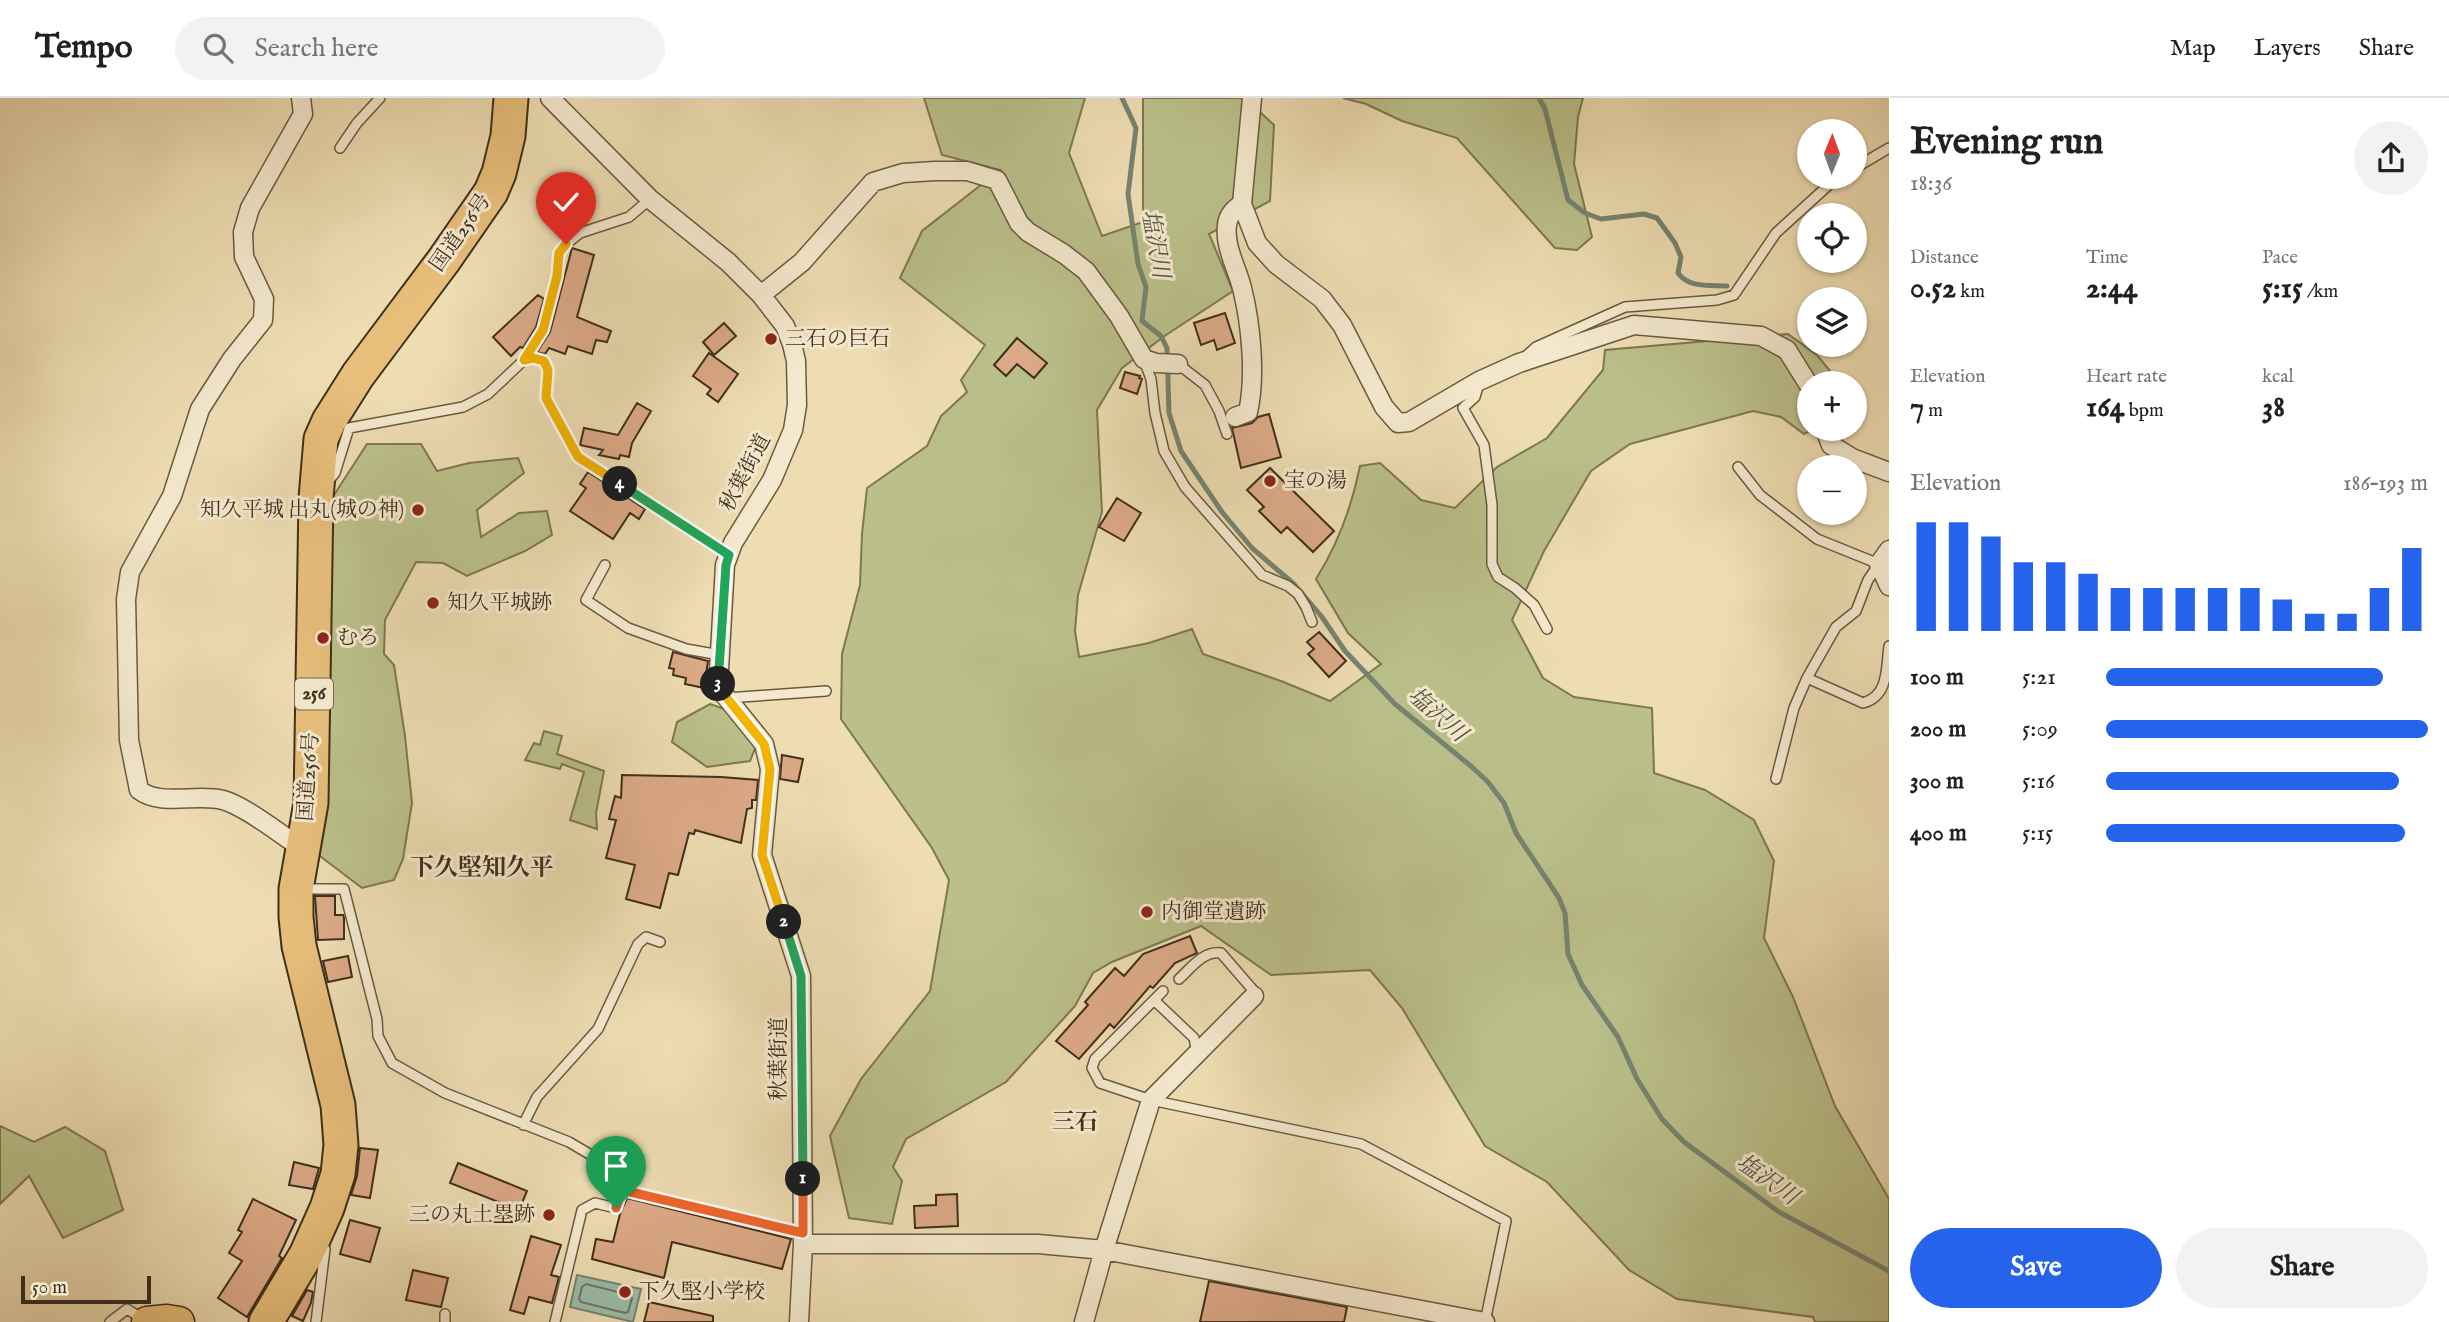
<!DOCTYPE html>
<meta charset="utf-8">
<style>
:root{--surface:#fff;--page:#f2f2f2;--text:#202124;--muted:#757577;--line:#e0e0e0;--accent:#2563eb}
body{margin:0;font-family:"IM FELL English","Noto Serif JP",serif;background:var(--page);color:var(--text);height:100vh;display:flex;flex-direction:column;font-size:26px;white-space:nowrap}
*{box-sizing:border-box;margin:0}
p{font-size:23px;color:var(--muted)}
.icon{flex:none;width:38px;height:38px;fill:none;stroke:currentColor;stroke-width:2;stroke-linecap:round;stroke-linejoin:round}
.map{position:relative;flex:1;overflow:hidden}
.sheet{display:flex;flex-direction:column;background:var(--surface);width:560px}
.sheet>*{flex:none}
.needle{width:46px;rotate:1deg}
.buttons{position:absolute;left:1797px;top:21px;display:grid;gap:14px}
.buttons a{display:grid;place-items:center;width:70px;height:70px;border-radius:50%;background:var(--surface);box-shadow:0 2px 5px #0004;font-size:35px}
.scale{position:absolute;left:21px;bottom:18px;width:130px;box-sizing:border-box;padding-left:7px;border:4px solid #3f2f1b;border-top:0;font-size:19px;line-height:24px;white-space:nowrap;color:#3f2f1b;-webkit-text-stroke:5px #f4e9ce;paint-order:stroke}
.pin{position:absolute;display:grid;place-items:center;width:60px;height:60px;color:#fff;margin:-72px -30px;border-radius:50% 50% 50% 0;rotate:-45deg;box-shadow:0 0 7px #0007}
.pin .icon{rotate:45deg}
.km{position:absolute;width:35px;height:35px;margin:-18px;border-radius:50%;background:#222;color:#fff;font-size:19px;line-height:35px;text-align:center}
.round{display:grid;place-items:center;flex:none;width:74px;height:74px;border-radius:37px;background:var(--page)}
.headline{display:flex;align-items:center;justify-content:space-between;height:119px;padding:0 21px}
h1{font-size:38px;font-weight:800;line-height:52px}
.metrics{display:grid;grid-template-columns:repeat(3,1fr);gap:10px;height:119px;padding:7px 21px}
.metrics div{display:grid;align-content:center}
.metrics b{font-size:30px;font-weight:800}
.metrics small{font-size:19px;font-weight:400}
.metrics p{font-size:19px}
.chart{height:196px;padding:14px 21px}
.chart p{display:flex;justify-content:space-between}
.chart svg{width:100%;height:126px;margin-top:7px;stroke:var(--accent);stroke-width:6}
.button{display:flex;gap:14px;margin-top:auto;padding:14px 21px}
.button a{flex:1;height:80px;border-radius:42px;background:var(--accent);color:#fff;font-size:28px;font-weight:800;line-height:80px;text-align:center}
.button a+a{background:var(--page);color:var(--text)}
ul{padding:0 21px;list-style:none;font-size:23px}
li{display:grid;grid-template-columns:112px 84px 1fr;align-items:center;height:52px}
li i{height:18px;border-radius:9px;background:var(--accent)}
header{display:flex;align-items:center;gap:42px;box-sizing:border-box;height:98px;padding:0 35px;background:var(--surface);border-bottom:2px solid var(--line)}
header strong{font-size:33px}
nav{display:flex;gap:38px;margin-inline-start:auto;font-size:24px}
.search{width:490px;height:63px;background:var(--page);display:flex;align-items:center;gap:18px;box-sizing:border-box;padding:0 24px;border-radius:38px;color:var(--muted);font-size:26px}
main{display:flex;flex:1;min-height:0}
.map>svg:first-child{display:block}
.green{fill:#bbc08a;stroke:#7d7852;stroke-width:2}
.water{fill:#9abcaa;stroke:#768471;stroke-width:2}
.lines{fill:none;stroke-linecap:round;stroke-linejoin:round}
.shore{stroke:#6c7662;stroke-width:2}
.stream{stroke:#768471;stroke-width:5}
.building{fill:#da8;stroke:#3f2f1b;stroke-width:2}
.lane-casing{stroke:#6b5a41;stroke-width:12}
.street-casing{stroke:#6b5a41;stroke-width:21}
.primary-casing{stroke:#3f2f1b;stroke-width:33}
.highway-casing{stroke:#3f2f1b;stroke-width:37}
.lane{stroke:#f4e9ce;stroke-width:9}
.street{stroke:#f4e9ce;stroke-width:18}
.primary{stroke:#e7be7a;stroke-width:30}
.highway{stroke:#e7be7a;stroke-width:33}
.split-1-casing{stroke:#fff;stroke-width:14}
.split-2-casing{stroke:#fff;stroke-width:14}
.split-3-casing{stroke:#fff;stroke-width:14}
.split-4-casing{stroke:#fff;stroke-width:14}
.split-5-casing{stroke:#fff;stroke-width:14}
.split-1{stroke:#f0652b;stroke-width:9}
.split-2{stroke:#22a559;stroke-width:9}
.split-3{stroke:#f5b400;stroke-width:9}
.split-4{stroke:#22a559;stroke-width:9}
.split-5{stroke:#f5b400;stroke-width:9}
.poi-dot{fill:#8f2418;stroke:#f4e9ce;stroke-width:2.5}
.labels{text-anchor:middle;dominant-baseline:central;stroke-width:6;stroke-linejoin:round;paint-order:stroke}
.shield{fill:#f4e9ce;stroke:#756751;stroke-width:2}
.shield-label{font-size:19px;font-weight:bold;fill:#3f2f1b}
.street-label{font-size:21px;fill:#3f2f1b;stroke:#f4e9ce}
.poi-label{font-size:21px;fill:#3f2f1b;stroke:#f4e9ce;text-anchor:start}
.water-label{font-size:23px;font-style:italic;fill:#56523f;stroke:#f4e9ce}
.neighbourhood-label{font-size:23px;font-weight:bold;fill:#3f2f1b;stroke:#f4e9ce}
.quarter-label{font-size:24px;font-weight:bold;fill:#3f2f1b;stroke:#f4e9ce}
</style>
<header>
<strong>Tempo</strong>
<div class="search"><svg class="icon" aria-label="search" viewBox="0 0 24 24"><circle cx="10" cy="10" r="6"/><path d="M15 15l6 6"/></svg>Search here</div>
<nav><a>Map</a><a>Layers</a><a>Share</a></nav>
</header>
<main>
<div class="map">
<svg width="1889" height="1224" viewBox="0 0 1889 1224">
<rect width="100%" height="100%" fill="#eeddb3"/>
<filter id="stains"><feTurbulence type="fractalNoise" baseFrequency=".00286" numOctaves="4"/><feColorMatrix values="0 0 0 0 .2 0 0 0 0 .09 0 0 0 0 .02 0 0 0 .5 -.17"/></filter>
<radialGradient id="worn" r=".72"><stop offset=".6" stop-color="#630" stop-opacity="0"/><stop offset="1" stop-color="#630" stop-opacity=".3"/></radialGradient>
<path class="green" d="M924,0h161l-16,55 33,83 41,-14v-124h102l29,27 -4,76 -61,33 24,57 -67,44 -44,33 -25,42 5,102 -24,83 -3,36 4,26 70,-14 43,-14 11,25 78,27 49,20 51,-37 -33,-31 -32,-54c22,-35 36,-73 44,-113l20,-3 41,37 34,8 42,-41 50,-29 56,-68 2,-20 183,-16 29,21 23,28h-30v46h3l-9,5 -23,-17 -28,-6 -123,33 -39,27 -47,80 -32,69 31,58 31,19 78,11 2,65 51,17 49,30 20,41 -10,77 29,59 42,109 54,93v123h-74l-2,-5 -136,-18 -48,-29 -82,-88 -62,-36 -83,-138 -32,-38 -99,5 -70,-49 -89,36 -19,11 -18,33 -69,76 -100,57 -13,28 9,14 -10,43 -43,-6 -19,-82 31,-57 69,-88 19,-111 -17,-32 -91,-129 1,-65 18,-69 2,-51 5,-46 60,-42 14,-30 26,-24 -6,-12 24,-35 -85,-67 22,-47 78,-61 -58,-15z
M1343,0h240l-5,19 -4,47 18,73 -15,13 -22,-2 -98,-110 -55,-17 -36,-17z
M367,346h54l16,27 32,-8 49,-5 6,15 -47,37 4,27 38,-24 28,-2 5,24 -27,16 -58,25 -24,-13 -27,-1 -31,58 -1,34 10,11 11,71 7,67 -9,56 -9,21 -32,8 -50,-38 20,-352z
M710,606l20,7 26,35 -6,15 -43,6 -35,-25 5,-20z
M544,633l18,5 -5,18 47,17 -8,42 1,16 -27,-9 14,-48 -22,-8 -2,5 -35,-9 9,-17 6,2z
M0,1028l34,16 31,-15 40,24 18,59 -60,28 -34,-62 -29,28z"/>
<path class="water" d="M577,1177l64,14 -8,33 -63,-15z"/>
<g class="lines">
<path class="shore" d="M586,1186l44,11 2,3 -4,14 -3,1 -44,-11 -2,-3 3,-12z"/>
<path class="stream" d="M1122,0l14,30 -8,66 10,70 8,23 -4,34 19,15 6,12 2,65 12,38 41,61 30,36 42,36 28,33 23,34 50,53 77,63 16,15 16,21 12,30 43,65 6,15 3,41 14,31 36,52 19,42 25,40 22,23 95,70 110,59
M1539,0l6,11 23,91 17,13 16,6 43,-5 13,4 18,25 6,14 -3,16c11,15 30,12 49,13"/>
</g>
<path class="building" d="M572,150l22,7 -17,62 34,14 -4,11 -11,-2 -4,14 -24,-8 -3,8 -16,-6 -4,6 -8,-2 13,-20z
M538,197l6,4 -8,28 -13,21 -3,-1 -9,9 -18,-19z
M1225,215l10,30 -18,7 -3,-10 -13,5 -7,-22z
M724,225l12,13 -22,19 -11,-13z
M1017,240l30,25 -13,15 -17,-14 -11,12 -12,-11z
M709,255l29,21 -20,28 -11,-8 4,-5 -18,-13z
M1125,274l15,4 -1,2 3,1 -5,15 -17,-6z
M637,305l14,8 -19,32 -3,14 -9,-2 -1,4 -20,-4 4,-5 -23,-5 4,-17 34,7z
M1269,316l12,43 -40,11 -9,-40 20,-5 6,-6z
M1270,370l64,63 -21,21 -26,-25 -6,6 -22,-22 5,-4 -17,-17z
M588,374l57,37 -6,10 -9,-6 -17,26 -43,-28 16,-23 -6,-4z
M1117,400l24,15 -17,28 -25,-14z
M1319,534l27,29 -17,16 -21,-23 6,-5 -7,-7z
M673,554l35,9 -4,27 -19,-4 1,-6 -13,-3 1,-6 -5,-1z
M782,657l21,4 -5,23 -18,-3z
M622,677l99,2 37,3 -2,20h-4v8l-5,1 -6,34 -46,-13 -1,4 -5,-1 -11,42 -9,-2 -9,35 -34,-9 9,-34 -29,-7 10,-38 -7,-1 6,-23 6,2z
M315,798h20v19h8l1,3v21l-26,1z
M1190,838l7,17 -22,10 -22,25 -3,-2 -36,42 -4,-4 -31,35 -23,-18 32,-36 -3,-3 30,-34 9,8 19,-22z
M348,858l4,21 -24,5 -5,-21z
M360,1050l18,2 -8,48 -19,-3 6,-19z
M294,1064l25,6 -6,21 -24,-4z
M458,1065l69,28 -8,19 -69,-27z
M957,1096l1,32 -43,2 -1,-22 22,-1v-10z
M627,1100l164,41 -9,30 -110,-27 -8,36 -72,-19 4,-20 17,3 7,-28z
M253,1101l43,21 -17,36 3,2 -35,59 -29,-19 24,-37 -13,-8 13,-21 -4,-2z
M350,1122l30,8 -10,34 -30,-8z
M531,1138l30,9 -10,30 8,2 -7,26 -23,-6 -5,17 -14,-4z
M413,1172l35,8 -7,29 -35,-7z
M1209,1183l138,26 -3,15h-144z
M307,1192l6,2 -2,11 -8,18 -11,-5z
M649,1204l64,14v6h-69z"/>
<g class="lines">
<defs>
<path id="lane" d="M340,50l17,-25 23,-25
M1855,70l34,-20
M1525,259l11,-10 89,-40 92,-7 17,-5 42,-62 56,-51 9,-5
M524,262l19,-30 14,-54 2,-24 7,-8 14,-11 49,-16 21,-18
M1144,262l7,19 4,34 9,38 21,36 77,88 26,11 10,8 8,13 6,15
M1178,266l27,21 14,26 8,23
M1479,285l-4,14 -12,11 21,37 8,60v59l6,13 17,11 19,17 13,24
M1738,369l22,28 57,44 62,25 -11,16 -12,31 -20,16 -29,51 -13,30 -18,71
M327,385l8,-10 14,-45 114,-21 25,-13 36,-34 9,-2 11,3 4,9 -2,28 32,59 150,98
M605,467l-19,35 42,28 58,21 34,6
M1807,580l56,25c26,-7 23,-35 26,-57
M727,600l99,-7
M301,791h43l33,130 1,17 14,27 53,30 124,49 22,13 31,35 181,43
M1179,881c12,-11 25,-29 42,-26l32,37 1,6
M1163,893l-68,68 -3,9 8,15 51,17 210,44 145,77 -21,101
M1154,902l40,38 3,15
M523,1027l14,-28 61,-68 40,-85 8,-7 14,5
M110,1224l17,-13 16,10
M316,1224l9,-73
M445,1224v-8
M555,1224l27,-112 13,-7 21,5 6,-18"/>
<path id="street" d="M301,0l2,16 -53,94 -7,24 1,25 20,42 -1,21 -31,39 -32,50 -28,87 -42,76 -4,27 3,141 10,50c22,17 58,3 84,10 22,6 58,35 79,48
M550,0l100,101 78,63 33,33 24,31 7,18 4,17 1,44 -4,25 -21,50 -39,63 -8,22 -7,122 46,57 6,25 -8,86 39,121 2,268 -4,78
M1252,0l-10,106 15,39 19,21 46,35 20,26 42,82 14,16 11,-1 70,-41 40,-18 115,-38 127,11 26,14 23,37
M761,197l41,-33 71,-80 30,-9 32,-2h32l30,9 22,43 9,9 36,22 22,17 33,45 25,43 12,4 22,1
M1235,319l13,-5c8,-36 3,-88 -6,-124 -5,-20 -18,-42 -15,-63 1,-10 7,-16 15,-21
M1825,331l6,16 21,13 37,14
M1889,452l-10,14 10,22
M803,1146h235l66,6 381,72
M1084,1224l20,-72 47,-150 103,-104"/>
<path id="primary" d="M147,1224l20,-2 12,2"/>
<path id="highway" d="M266,1224l40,-67 21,-47 11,-34 3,-29 -3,-40 -39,-159 -3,-29v-28l15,-86 5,-305 5,-59 8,-18 29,-46 86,-115 47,-68 8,-19 9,-37 3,-38"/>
</defs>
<use href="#lane" class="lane-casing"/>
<use href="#street" class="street-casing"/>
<use href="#primary" class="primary-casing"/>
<use href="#highway" class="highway-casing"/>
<use href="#lane" class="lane"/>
<use href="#street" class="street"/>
<use href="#primary" class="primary"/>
<use href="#highway" class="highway"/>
</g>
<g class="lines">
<defs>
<path id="split-1" d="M616,1110l6,-18 181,43v-54"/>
<path id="split-2" d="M784,824l17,54 2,203"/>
<path id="split-3" d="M718,586v3l46,57 6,25 -8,86 22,67"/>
<path id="split-4" d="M620,386l109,71 -3,10 -8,119"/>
<path id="split-5" d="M566,146l-7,9 -2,23 -14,54 -19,30 9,-2 11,3 4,9 -2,28 32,59 42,27"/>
</defs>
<use href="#split-1" class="split-1-casing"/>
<use href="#split-2" class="split-2-casing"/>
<use href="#split-3" class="split-3-casing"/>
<use href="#split-4" class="split-4-casing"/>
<use href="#split-5" class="split-5-casing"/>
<use href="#split-1" class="split-1"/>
<use href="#split-2" class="split-2"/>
<use href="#split-3" class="split-3"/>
<use href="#split-4" class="split-4"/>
<use href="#split-5" class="split-5"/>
</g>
<g class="poi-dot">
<circle cx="771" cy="241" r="7"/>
<circle cx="1270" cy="383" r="7"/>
<circle cx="418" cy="412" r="7"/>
<circle cx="433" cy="505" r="7"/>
<circle cx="323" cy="540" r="7"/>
<circle cx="1147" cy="814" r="7"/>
<circle cx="549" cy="1117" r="7"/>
<circle cx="625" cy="1194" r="7"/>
</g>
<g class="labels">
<rect class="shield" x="295" y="580.5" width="38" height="31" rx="5"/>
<g class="shield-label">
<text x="314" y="596">256</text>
</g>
<g class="street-label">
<text transform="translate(461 135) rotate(-55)">国道256号</text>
<text transform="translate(746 375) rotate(-62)">秋葉街道</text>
<text transform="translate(309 679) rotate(-86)">国道256号</text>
<text transform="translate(779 961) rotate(-90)">秋葉街道</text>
</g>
<g class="poi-label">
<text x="785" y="241">三石の巨石</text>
<text x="1284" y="383">宝の湯</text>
<text x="404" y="412" text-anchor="end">知久平城 出丸(城の神)</text>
<text x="447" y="505">知久平城跡</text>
<text x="337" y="540">むろ</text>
<text x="1161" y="814">内御堂遺跡</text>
<text x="535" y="1117" text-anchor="end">三の丸土塁跡</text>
<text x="639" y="1194">下久堅小学校</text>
</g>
<g class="water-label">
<text transform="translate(1155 146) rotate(80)">塩沢川</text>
<text transform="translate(1437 617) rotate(41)">塩沢川</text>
<text transform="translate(1767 1082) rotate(35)">塩沢川</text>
</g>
<g class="neighbourhood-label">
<text x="1075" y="1024">三石</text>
</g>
<g class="quarter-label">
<text x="482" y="770">下久堅知久平</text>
</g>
</g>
<rect width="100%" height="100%" filter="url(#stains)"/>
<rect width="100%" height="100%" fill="url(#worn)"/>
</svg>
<div class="buttons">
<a><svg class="needle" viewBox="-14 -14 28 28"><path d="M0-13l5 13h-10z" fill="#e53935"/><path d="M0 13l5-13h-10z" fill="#757577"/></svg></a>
<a><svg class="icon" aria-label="locate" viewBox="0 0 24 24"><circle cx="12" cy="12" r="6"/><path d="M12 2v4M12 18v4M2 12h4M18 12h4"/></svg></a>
<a><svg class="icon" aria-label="layers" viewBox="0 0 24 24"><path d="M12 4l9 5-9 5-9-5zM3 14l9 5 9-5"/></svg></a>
<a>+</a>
<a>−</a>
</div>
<div class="scale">50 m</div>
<div class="pin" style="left:616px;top:1110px;background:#1e9e55"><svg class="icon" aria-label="arrive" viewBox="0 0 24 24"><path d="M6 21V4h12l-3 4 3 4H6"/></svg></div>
<div class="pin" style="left:566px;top:146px;background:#d93025"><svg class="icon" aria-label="check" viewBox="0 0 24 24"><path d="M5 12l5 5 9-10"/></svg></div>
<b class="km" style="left:803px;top:1081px">1</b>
<b class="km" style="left:784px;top:824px">2</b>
<b class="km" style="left:718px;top:586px">3</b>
<b class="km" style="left:620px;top:386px">4</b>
</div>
<section class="sheet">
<div class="headline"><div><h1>Evening run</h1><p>18:36</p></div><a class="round"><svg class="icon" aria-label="share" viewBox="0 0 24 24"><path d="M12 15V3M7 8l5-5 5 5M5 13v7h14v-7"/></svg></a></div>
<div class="metrics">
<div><p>Distance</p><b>0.52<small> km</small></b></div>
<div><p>Time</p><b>2:44</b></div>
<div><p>Pace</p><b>5:15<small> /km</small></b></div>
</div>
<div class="metrics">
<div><p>Elevation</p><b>7<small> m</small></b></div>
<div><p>Heart rate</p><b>164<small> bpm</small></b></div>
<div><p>kcal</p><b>38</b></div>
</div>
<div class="chart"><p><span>Elevation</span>186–193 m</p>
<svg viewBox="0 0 160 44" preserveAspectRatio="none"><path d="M5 44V6M15 44V6M25 44V11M35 44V20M45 44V20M55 44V24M65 44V29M75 44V29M85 44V29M95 44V29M105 44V29M115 44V33M125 44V38M135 44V38M145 44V29M155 44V15"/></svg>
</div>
<ul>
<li><b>100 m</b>5:21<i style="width:86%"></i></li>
<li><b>200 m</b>5:09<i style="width:100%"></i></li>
<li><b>300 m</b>5:16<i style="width:91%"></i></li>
<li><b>400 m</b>5:15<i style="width:93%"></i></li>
</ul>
<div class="button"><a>Save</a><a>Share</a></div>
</section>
</main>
